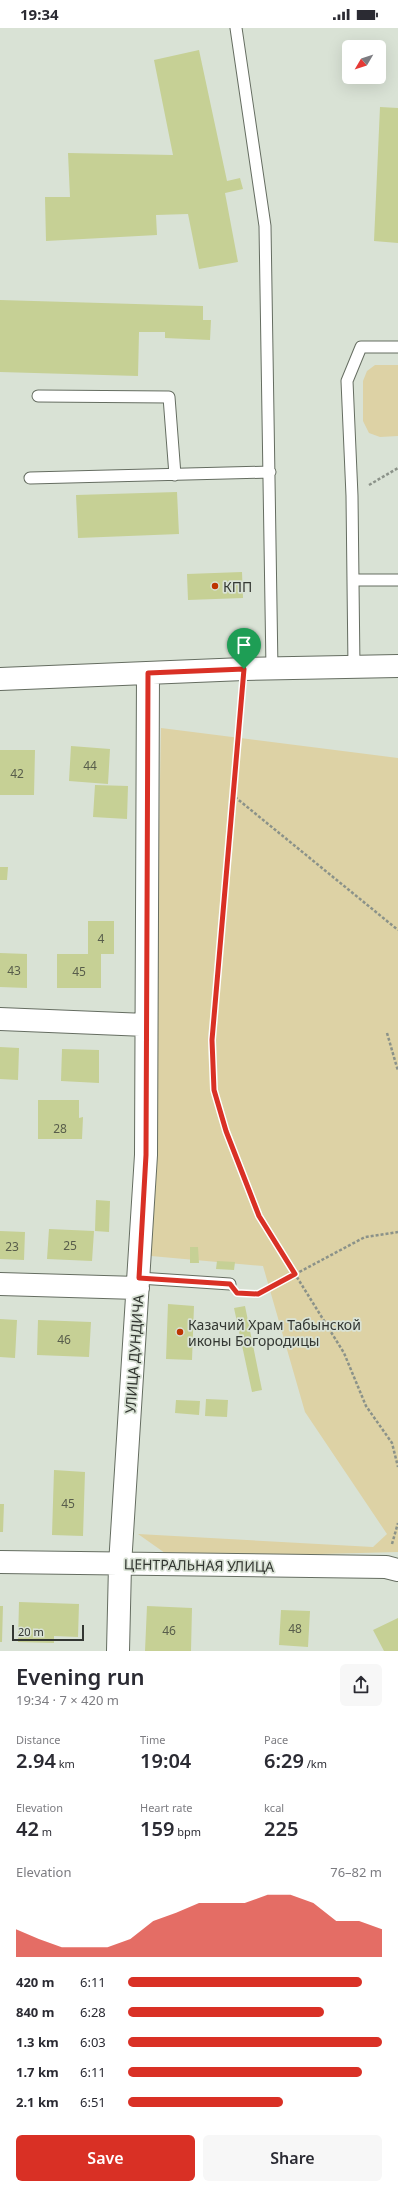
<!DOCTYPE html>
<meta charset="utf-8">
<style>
:root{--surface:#fff;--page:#f7f7f7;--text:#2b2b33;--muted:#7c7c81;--accent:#d93025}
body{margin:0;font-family:"Noto Sans",sans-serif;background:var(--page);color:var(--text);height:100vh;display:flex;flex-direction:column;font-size:15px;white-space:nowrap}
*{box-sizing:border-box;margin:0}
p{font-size:13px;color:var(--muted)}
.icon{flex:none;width:22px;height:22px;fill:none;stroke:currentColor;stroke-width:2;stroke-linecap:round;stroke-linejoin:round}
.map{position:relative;height:1623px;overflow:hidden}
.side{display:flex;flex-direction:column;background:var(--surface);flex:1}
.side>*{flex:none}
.needle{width:26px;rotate:231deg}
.fabs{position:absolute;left:342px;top:12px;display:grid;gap:8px}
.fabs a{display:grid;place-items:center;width:44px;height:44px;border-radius:6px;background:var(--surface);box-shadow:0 4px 16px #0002;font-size:20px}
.scale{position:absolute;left:12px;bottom:10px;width:72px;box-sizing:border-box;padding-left:4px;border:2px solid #333732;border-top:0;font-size:11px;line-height:14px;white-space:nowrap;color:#333732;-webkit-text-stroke:3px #d9e2d5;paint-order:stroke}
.pin{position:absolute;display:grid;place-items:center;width:34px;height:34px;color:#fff;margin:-41px -17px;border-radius:50% 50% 50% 0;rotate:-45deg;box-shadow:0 0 4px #0007}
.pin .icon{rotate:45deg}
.round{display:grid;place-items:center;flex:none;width:42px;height:42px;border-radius:6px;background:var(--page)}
.headline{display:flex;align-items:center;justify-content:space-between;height:68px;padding:0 16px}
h1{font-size:22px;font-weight:600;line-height:30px}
.figures{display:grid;grid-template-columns:repeat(3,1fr);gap:6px;height:68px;padding:4px 16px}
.figures div{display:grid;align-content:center}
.figures b{font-size:20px;font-weight:600}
.figures small{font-size:11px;font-weight:400}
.figures p{font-size:11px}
.chart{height:112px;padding:8px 16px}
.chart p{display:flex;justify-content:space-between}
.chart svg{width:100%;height:72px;margin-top:4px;fill:var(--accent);opacity:.7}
.action{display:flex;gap:8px;margin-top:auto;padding:8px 16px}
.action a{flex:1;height:46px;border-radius:6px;background:var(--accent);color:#fff;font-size:16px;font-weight:600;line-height:46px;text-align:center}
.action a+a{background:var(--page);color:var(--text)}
ul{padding:0 16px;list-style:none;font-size:13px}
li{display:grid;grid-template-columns:64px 48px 1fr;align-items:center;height:30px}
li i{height:10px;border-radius:5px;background:var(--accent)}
.status{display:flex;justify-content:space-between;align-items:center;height:28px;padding:0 20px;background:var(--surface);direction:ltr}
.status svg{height:11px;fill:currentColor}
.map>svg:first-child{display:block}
.green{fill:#ddd2a5}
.building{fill:#c6d095}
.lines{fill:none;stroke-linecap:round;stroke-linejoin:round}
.lane-casing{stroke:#656d61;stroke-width:13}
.street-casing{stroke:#656d61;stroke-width:24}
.path{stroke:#8b9289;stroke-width:2.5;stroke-dasharray:3 2;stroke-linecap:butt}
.lane{stroke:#fff;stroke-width:11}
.street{stroke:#fff;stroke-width:22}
.route-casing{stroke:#fff;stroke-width:8}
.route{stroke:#d93025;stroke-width:5}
.poi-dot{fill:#bd3401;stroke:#d9e2d5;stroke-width:1.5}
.labels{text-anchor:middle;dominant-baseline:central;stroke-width:3.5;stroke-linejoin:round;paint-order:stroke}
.number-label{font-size:12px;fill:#585d4b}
.poi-label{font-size:14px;fill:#333732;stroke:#d9e2d5;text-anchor:start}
.street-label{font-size:14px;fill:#333732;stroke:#d9e2d5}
</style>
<div class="status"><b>19:34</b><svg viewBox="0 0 49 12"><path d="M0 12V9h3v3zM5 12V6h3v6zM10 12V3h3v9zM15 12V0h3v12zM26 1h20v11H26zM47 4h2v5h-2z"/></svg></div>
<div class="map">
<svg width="398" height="1623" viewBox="0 0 398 1623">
<rect width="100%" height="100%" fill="#d9e2d5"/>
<path class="green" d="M375,337h23v71l-18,1 -11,-4 -6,-12v-40l4,-10z
M161,700l237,30v794l-226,6 -34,-24 235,13 14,-13 -82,-122 -42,-146 -112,-10z"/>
<path class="building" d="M199,22l28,131 13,-3 3,11 -18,4 13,69 -39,7 -11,-55 -32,1 1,20 -111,6 -1,-44h25l-2,-44 105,2 -19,-95z
M380,79l18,1v135l-24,-2z
M0,272l203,6v14h8l-1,20 -45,-2v-6h-26l-1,44 -138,-4z
M177,464l2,42 -101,4 -2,-43z
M242,544l1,26 -55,2 -1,-26z
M71,718l39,3 -2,35 -39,-3z
M0,722h35l-1,45h-34z
M95,757l33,1 -1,33 -34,-2z
M0,839h8l-1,13h-7z
M88,893h26v33h-13v34h-44v-34h31z
M0,925l27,1v34l-27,-1z
M0,1019l19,1 -1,32 -18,-1z
M62,1021l37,1v33l-38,-2z
M38,1072h41v18l4,-1 -1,22h-44z
M96,1172l14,1 -1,31 -14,-1z
M49,1201l45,2 -2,30 -45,-2z
M0,1203l25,1 -1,28 -24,-1z
M190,1219h8l1,16h-9z
M217,1233l18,1 -1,8 -18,-1z
M168,1276l26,2 -2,54 -26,-1z
M245,1278l17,84 -10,2 -18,-84z
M0,1291l17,1 -2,38 -15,-1z
M38,1292l53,2 -2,35 -52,-2z
M206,1371l22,1 -1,17 -22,-1z
M176,1372l24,1 -1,14 -24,-2z
M54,1442l31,2 -2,64 -31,-1z
M0,1476h4l-1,28h-3z
M19,1574l60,2 -1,33 -24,-1v7l-36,-1z
M0,1578h3l-1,36h-2z
M147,1578l45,2 -1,43h-46z
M281,1582l29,1 -2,36 -29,-2z
M398,1590v33h-14l-11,-21z"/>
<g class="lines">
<defs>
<path id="lane" d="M236,0l29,198 7,443
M38,368l131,1 6,78
M30,450l240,-6
M353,552h45
M354,639l-2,-171 -5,-115 14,-34h37
M139,1250l91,6"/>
<path id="street" d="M0,651l244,-10 154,-3
M0,991l146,6
M0,1256l138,4
M0,1534l386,5 12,3
M118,1623l2,-86 26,-410 2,-482"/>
</defs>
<use href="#lane" class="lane-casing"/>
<use href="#street" class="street-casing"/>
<path class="path" d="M369,457l29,-17
M242,664l-30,348 2,50 12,41 33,85 85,137 22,53 26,37 6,24
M235,769l163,133
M387,1005l11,38
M245,1265l13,1 107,-57 33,-5
M392,1516l6,-21"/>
<use href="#lane" class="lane"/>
<use href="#street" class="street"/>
</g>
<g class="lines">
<defs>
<path id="route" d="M244,641l-32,371 2,50 12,41 33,85 36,58 -37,20 -21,-1 -7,-9 -91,-6 7,-123 2,-482z"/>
</defs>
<use href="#route" class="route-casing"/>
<use href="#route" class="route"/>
</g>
<g class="poi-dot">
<circle cx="215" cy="558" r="4"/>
<circle cx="180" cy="1304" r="4"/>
</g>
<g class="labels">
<g class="number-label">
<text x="90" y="737">44</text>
<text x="17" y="745">42</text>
<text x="101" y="910">4</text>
<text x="14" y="942">43</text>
<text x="79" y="943">45</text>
<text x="60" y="1100">28</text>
<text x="70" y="1217">25</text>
<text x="12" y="1218">23</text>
<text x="64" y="1311">46</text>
<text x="68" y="1475">45</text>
<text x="295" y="1600">48</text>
<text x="169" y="1602">46</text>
</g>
<g class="poi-label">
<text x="223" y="558">КПП</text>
<text x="188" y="1296">Казачий Храм Табынской<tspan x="188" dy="16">иконы Богородицы</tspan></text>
</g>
<g class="street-label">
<text transform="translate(134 1326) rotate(-86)">УЛИЦА ДУНДИЧА</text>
<text transform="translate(199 1537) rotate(1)">ЦЕНТРАЛЬНАЯ УЛИЦА</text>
</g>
</g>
</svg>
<div class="fabs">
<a><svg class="needle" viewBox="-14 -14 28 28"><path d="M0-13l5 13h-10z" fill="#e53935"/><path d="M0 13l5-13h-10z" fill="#7c7c81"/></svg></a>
</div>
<div class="scale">20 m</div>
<div class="pin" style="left:244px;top:641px;background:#1e9e55"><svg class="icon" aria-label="arrive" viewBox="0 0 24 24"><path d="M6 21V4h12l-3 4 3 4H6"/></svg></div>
</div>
<section class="side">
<div class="headline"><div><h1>Evening run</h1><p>19:34 · 7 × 420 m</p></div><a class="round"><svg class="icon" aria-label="share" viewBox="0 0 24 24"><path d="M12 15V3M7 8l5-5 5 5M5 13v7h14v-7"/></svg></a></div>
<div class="figures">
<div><p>Distance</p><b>2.94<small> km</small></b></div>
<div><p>Time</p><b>19:04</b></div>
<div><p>Pace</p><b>6:29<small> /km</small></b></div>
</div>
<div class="figures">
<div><p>Elevation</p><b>42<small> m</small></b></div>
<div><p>Heart rate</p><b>159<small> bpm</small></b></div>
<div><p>kcal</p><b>225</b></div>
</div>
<div class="chart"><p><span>Elevation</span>76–82 m</p>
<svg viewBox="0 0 160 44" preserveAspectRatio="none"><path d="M0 44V27L10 33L20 38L30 38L40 38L50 33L60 22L70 17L80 11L90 11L100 11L110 6L120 6L130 11L140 22L150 22L160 27V44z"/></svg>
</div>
<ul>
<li><b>420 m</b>6:11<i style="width:92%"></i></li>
<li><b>840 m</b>6:28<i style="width:77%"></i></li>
<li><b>1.3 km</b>6:03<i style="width:100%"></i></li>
<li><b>1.7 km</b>6:11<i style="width:92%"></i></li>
<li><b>2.1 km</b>6:51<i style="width:61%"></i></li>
</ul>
<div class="action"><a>Save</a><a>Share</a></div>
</section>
